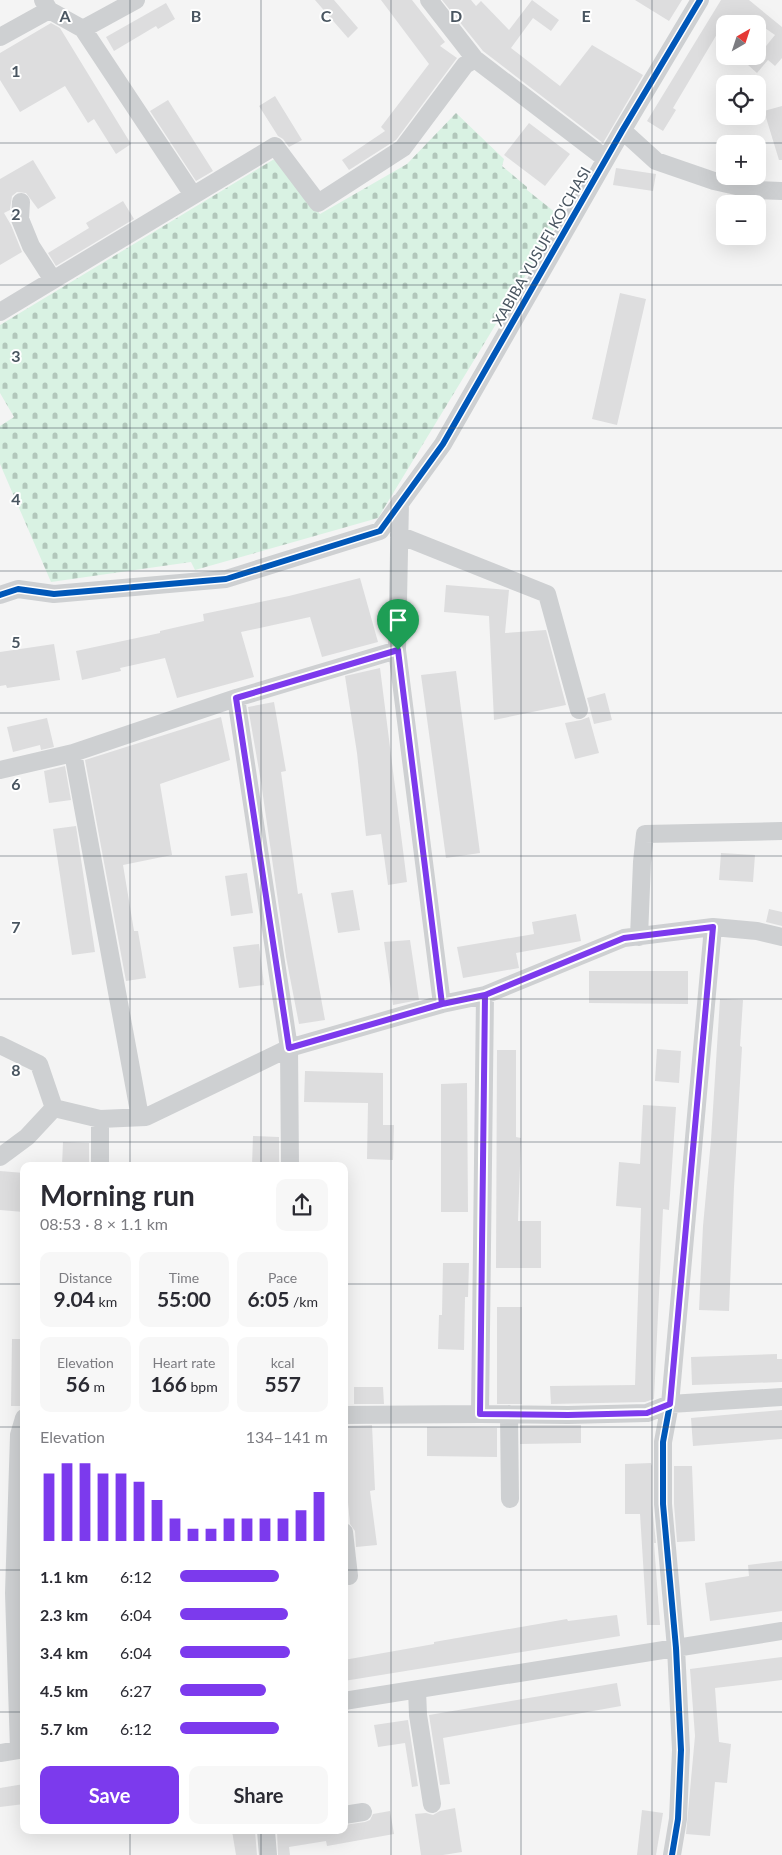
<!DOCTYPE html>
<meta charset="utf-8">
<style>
:root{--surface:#fff;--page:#f7f7f7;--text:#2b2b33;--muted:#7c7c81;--accent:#7c3aed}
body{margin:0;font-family:Lato,sans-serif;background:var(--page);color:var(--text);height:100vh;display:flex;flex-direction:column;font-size:19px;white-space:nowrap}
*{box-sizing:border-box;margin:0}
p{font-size:16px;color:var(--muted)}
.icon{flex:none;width:28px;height:28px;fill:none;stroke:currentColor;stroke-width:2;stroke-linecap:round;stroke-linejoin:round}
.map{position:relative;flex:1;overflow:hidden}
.panel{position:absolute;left:20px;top:1162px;width:328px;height:672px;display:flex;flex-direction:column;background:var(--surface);border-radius:10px;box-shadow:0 5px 20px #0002}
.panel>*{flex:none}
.needle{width:32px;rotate:39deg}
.fabs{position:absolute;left:716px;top:15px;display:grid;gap:10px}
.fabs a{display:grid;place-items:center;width:50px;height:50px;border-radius:10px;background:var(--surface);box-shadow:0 5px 20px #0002;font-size:25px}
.pin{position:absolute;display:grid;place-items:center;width:42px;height:42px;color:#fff;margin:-51px -21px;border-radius:50% 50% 50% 0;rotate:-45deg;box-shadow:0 0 5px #0007}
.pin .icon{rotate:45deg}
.round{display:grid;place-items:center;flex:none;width:52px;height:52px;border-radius:10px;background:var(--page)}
.overview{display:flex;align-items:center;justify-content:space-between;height:85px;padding:0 20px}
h1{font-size:28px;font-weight:700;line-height:38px}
.metrics{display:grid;grid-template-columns:repeat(3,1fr);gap:8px;height:85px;padding:5px 20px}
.metrics div{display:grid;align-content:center;border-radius:10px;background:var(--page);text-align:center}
.metrics b{font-size:21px;font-weight:700}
.metrics small{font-size:14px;font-weight:400}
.metrics p{font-size:14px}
.chart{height:140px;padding:10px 20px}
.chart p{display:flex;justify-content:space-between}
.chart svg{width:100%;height:90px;margin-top:5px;stroke:var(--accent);stroke-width:6}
.cta{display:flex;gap:10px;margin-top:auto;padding:10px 20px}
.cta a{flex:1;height:58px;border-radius:10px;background:var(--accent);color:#fff;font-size:20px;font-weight:700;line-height:58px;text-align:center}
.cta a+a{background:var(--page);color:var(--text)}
ul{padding:0 20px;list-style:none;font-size:16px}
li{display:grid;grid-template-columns:80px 60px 1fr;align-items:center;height:38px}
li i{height:12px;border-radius:6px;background:var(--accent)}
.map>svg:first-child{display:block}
.cemetery{fill:url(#cemetery-stones)}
.building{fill:#ddddde}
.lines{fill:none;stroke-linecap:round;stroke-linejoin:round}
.minor{stroke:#ced0d2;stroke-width:18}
.cycleway-casing{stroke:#fff;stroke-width:9}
.cycleway{stroke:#0057b8;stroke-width:6}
.route-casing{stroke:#fff;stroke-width:10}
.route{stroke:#7c3aed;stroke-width:6}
.grid{fill:none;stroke:#4a5661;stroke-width:1;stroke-opacity:0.55}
.labels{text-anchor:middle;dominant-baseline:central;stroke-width:4;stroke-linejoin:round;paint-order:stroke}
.street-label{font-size:15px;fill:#4a5661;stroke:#fff}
.grid-label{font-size:16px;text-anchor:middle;font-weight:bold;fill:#4a5661;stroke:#fff;stroke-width:4;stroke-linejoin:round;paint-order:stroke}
</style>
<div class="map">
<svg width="782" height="1855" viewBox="0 0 782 1855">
<defs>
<pattern id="cemetery-stones" width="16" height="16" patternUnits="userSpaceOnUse" patternTransform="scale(1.25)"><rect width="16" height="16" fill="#d9f2e3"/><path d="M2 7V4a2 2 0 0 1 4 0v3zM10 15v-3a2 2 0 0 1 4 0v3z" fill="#b2c7bb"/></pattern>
</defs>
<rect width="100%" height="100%" fill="#f4f4f4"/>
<path class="cemetery" d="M456,113l48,46 -2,7 25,21v3l34,27 -183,301 -183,52 -4,-8 -140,20 -51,-118v-38l14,-9 -14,-24v-68l276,-167 44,56 87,-50z"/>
<path class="building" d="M315,0h19l24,28 -10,10z
M381,0h31l33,42 -5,4 17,12 -61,82 -47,30 -7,-10 43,-29 -4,-4 48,-63z
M442,0h29l5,6 5,-5 28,29 23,-30 27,20 -8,11 -18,-13 -22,30 49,38 32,-41 51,30 -40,68 -120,-92z
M635,0h47l-13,21z
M721,0h28l33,27v31l-7,8 -7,-6 -11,13 -19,-17h20l17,-21 -16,-11h-36l-50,84 3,2 -13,21 -16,-10z
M166,3l9,16 -17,10 -2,-3 -42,25 -8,-14z
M51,23l9,5 71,116 -15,10 -22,-35 -6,4 -23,-37 -45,26 -20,-32v-27z
M275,96l27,44 -13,7 -6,-8 -5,-3 -19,-30z
M168,100l45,71 -17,10 -46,-70z
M782,106v54h-3l-15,-49z
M529,123l41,31 -25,32 -41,-31z
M33,160l23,38 -18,11 -12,-16 -9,-1 -5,4 -2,14 -6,3 7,12 11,27 -22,13v-86z
M616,168l40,6 -3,17 -40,-6z
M123,201l11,18 -78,47 -8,-13 41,-25 -3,-5z
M620,293l26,6 -29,126 -25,-6z
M360,578l18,64 -56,15 -12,-40 -69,15 13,45 -77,21 -12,-40 -45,10 1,3 -39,9 -6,-29 84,-18v-2l44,-10 -1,-7 86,-18z
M446,585l63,5 -4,43 41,-3 20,75 -72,15 -5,-104 -45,-4z
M54,644l6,36 -53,8 -1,-3 -6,1v-34z
M380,668l27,214 -19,3 -7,-51 -15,2 -9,-83 -12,-77z
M456,671l24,182 -34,5 -25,-183z
M605,693l7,27 -18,4 -7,-26z
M274,702l12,69 -5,1 17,122 4,-1 23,127 -26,4 -13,-67 -25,-175 -13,-75z
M221,717l9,43 -70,24 12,71 -49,10 11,66h4l8,47 -20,3 -41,-221z
M589,717l10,36 -24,6 -10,-36 16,-3z
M47,718l7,29 -13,3 -1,-5 -27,7 -6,-25z
M65,766l6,34 -22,3 -5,-32z
M76,826l19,126 -23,3 -19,-126z
M721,853l34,2 -2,27 -34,-2z
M247,873l6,40 -22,3 -6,-40z
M353,890l7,40 -22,3 -7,-40z
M769,909l13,3v14l-16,-4z
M576,914l5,27 -65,12 3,15 -56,10 -6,-31 77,-13 -2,-12z
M410,940l9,60 -26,5 -9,-63z
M259,944l5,41 -25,3 -6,-41z
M589,971h99v33l-99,-1z
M720,999l23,1 -3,46 2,1 -8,140 -5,124 -30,-1 4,-84 8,-86z
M657,1049l24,2 -2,32 -24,-2z
M497,1050h19v87l5,1 -3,83h23v47h-45z
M305,1071l78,2v52h11l-1,35 -26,-1 1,-56 -64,-1z
M467,1083l1,129h-27v-128z
M643,1105l33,2 -7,103 -6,-1 -9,190 -9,3 -94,2 -1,-18 85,-1 6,-177 -25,-2 3,-44 21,2z
M253,1136l26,1v29h-27z
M63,1142l26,1v23h-27z
M0,1171l24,2v39l-24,-2z
M443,1263h26l-1,34h-3l-1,53 -26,-1 1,-34h3z
M497,1307h25v97h-25z
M12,1339h12v67h-13z
M777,1354v5h5v23l-90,3 -1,-28z
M354,1387h29l1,17h-30z
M782,1410v29l-89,7 -2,-28z
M372,1425l3,65 -5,1 7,54 -21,2 -1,-16 -5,-7 -3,-32h-2l-1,-66z
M520,1425h61v18l-61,1z
M427,1427l70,1v29l-70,-1z
M651,1463l1,3v39l4,38h-2l6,82h-13l-7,-111h-15v-50z
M674,1466h18l3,75 -18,1 -3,-38z
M782,1561v50l-72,10 -5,-38 44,-7 -1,-11z
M617,1615l3,21 -276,45v-21l90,-16v-2l133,-23 1,2z
M782,1657v23l-67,8 4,54 12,2 -4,39 -12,-1 -5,54 -24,-2 9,-98 -5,-67z
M617,1683l4,23 -178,32 7,46 -10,1 -11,-70z
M408,1720l10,66 -6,1 -7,-44 -27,4 -4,-22z
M24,1784v20l-24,3v-19z
M455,1808l7,44 -19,3h-22l-6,-41 11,-1 7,2 7,-4z
M642,1810l21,3 -7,42h-19z
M390,1811l4,23 -67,12 -1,-5 -37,6 1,8h-12l-1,-24h67v-6l21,-3 5,-2 3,-6z
M232,1831h23l2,24h-21z"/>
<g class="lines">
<path class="minor" d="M43,0l6,10 34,19 110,166
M429,0l46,59 131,100
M83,29l53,-29
M0,37l49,-27
M623,131l33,30 58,20 40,9 28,1
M21,202l-1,17 11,27 22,34
M0,312l275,-166 43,57 85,-55 62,-83 10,-6
M400,502l-3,148 45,354
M399,535l148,59 32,116
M0,595l18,-6 36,5 172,-15 154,-48 63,-87 179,-313 78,-131
M236,698l53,350 1,118
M73,753l67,364
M0,770l73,-17 163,-55 161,-48
M639,937l3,-75 3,-28 137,-3
M0,1045l39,19 15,44 -27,29 -27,20
M54,1108l46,11 46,-2 143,-69 153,-44 43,-9 139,-57 89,-11 44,4 25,6
M100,1119v47
M480,1414l5,-419
M509,1414l1,85
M344,1415l136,-1 88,1 79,-2 23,-9 112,-7
M344,1532l5,44
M417,1690l1,25 14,89
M344,1701l438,-70
M19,1750l-5,-157 5,-158 5,-17
M0,1753l24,-4
M344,1815l19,-3
M266,1831l2,24
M672,1855l6,-36 3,-69 -5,-102 -13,-144v-62l7,-38 43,-477"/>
<defs>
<path id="cycleway" d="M0,595l18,-6 36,5 172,-15 154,-48 63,-87 179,-313 78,-131
M672,1855l6,-36 3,-69 -5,-102 -13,-144v-62l7,-38 43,-477"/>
</defs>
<use href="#cycleway" class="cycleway-casing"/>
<use href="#cycleway" class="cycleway"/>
</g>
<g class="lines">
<defs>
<path id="route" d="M398,650l44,354 43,-9 -5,419 88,1 79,-2 23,-9 43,-477 -89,11 -139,57 -43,9 -153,44 -53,-350 162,-48"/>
</defs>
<use href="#route" class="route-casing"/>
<use href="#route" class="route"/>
</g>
<path class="grid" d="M130,0v1166M261,0v1166M391,0v1855M521,0v1855M652,0v1855M0,143h782M0,285h782M0,428h782M0,571h782M0,713h782M0,856h782M0,999h782M0,1142h782M0,1284h24M344,1284h438M0,1427h24M344,1427h438M0,1570h24M344,1570h438M0,1712h24M344,1712h438M130,1831v24M261,1831v24"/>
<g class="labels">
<g class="street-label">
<text transform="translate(541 246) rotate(-60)">XABIBA YUSUFI KO'CHASI</text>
</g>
</g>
<g class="grid-label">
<text x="65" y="22">A</text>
<text x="196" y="22">B</text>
<text x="326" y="22">C</text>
<text x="456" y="22">D</text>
<text x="586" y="22">E</text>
<text x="16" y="77">1</text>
<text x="16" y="220">2</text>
<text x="16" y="362">3</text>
<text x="16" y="505">4</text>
<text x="16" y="648">5</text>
<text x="16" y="790">6</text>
<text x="16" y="933">7</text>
<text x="16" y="1076">8</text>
</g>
</svg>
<div class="fabs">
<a><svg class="needle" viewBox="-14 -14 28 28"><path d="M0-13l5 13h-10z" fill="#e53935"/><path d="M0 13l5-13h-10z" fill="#7c7c81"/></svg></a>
<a><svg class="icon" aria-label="locate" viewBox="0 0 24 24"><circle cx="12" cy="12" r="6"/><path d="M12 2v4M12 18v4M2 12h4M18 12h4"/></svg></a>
<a>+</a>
<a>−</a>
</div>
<div class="pin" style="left:398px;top:650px;background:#1e9e55"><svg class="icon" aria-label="arrive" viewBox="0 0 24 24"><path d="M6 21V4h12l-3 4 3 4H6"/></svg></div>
<section class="panel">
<div class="overview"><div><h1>Morning run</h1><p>08:53 · 8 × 1.1 km</p></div><a class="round"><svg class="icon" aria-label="share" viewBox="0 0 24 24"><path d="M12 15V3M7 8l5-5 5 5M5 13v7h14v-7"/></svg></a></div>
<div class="metrics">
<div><p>Distance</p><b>9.04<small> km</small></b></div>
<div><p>Time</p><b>55:00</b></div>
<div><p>Pace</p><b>6:05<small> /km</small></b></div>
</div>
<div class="metrics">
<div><p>Elevation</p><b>56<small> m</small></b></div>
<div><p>Heart rate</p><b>166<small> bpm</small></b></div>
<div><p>kcal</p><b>557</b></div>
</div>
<div class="chart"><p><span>Elevation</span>134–141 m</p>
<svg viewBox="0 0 160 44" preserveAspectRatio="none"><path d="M5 44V11M15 44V6M25 44V6M35 44V11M45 44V11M55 44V15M65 44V24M75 44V33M85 44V38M95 44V38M105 44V33M115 44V33M125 44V33M135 44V33M145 44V29M155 44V20"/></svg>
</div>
<ul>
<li><b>1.1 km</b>6:12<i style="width:67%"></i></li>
<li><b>2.3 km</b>6:04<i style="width:73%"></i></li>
<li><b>3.4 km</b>6:04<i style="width:74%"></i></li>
<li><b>4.5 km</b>6:27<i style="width:58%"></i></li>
<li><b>5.7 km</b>6:12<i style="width:67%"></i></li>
</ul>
<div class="cta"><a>Save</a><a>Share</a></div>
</section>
</div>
